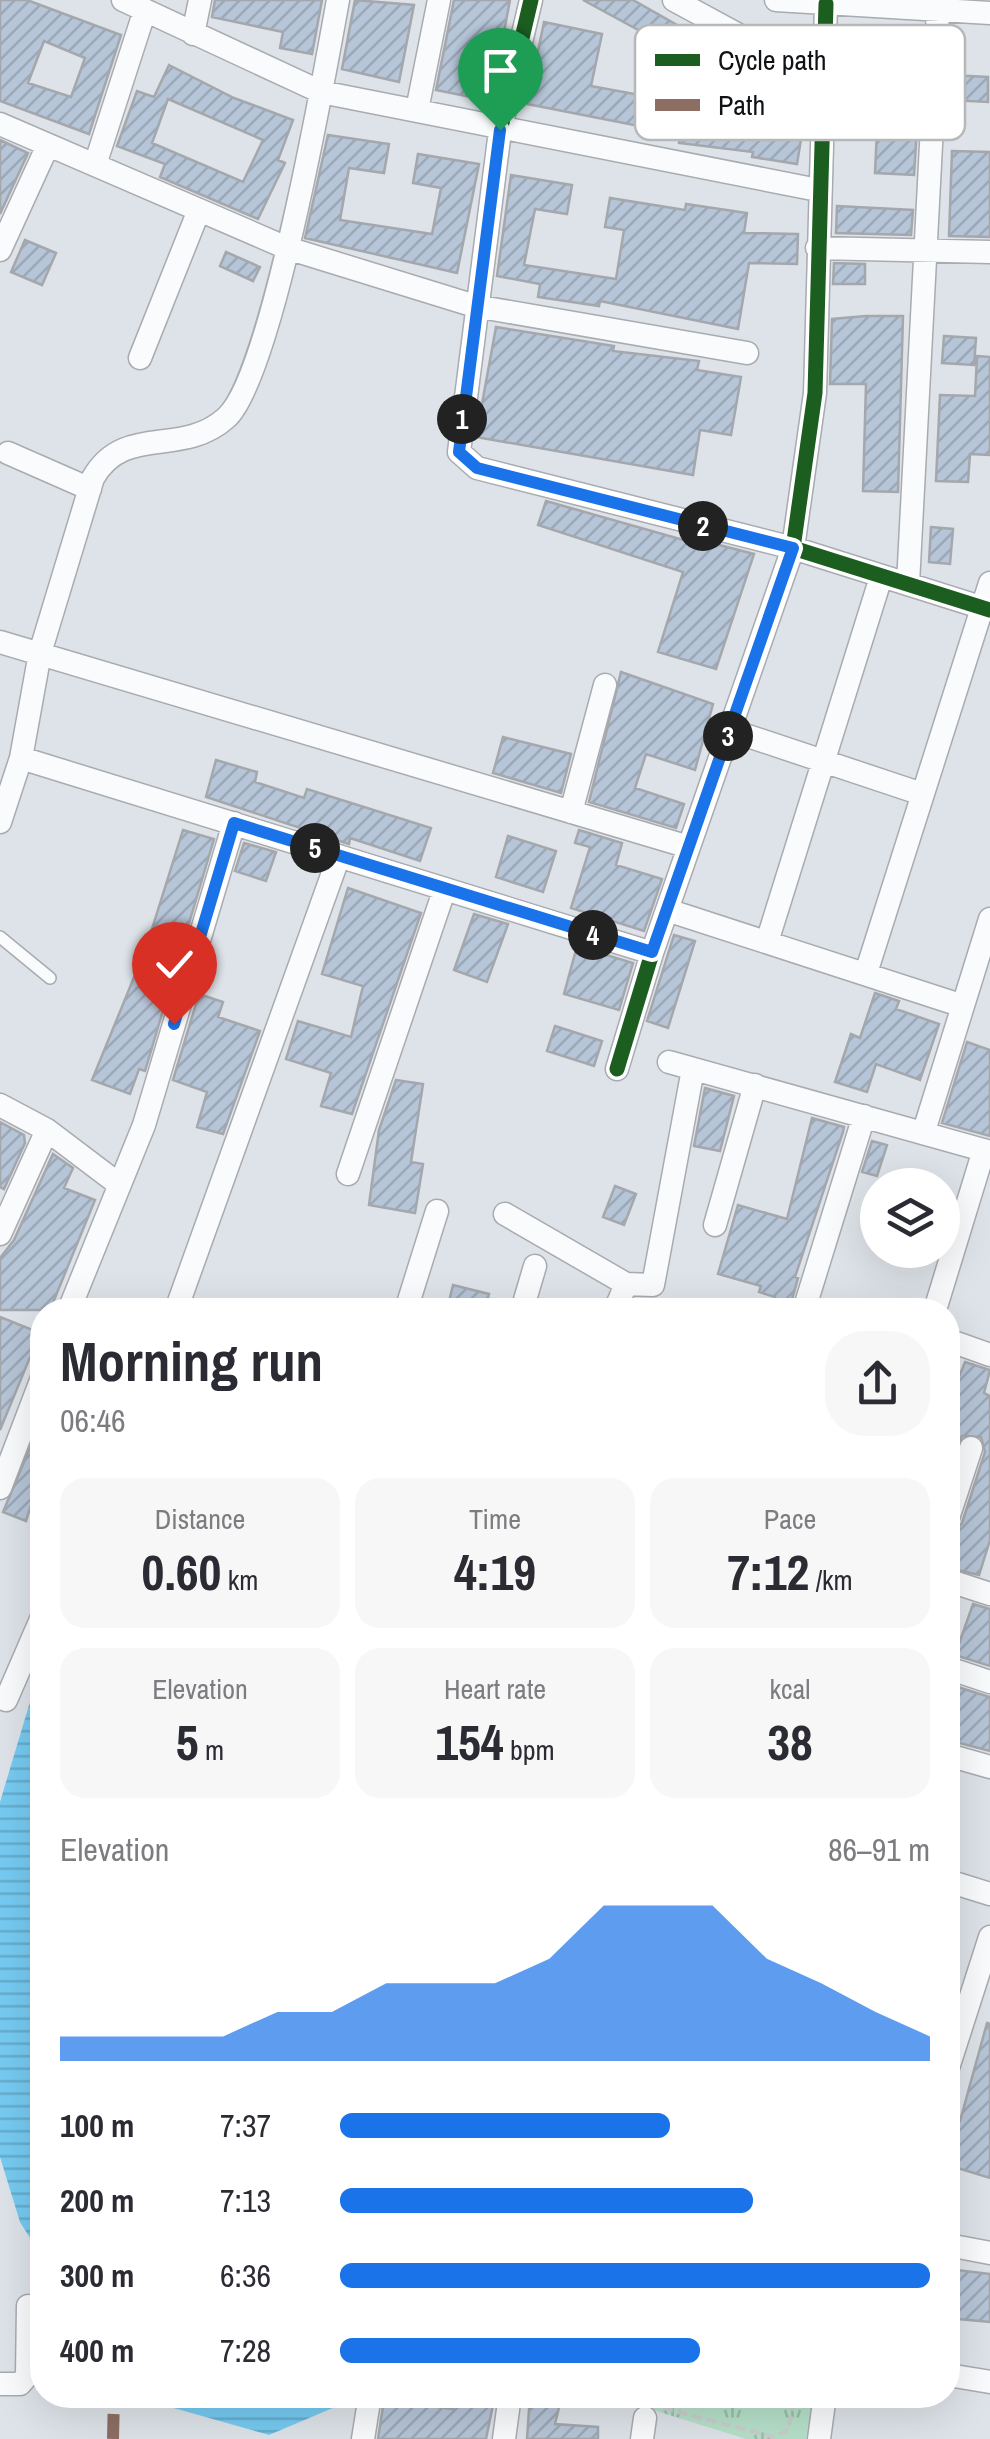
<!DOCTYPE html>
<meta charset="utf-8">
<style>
:root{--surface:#fff;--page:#f7f7f7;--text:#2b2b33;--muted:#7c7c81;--accent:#1a73e8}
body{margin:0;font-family:"Archivo Narrow",sans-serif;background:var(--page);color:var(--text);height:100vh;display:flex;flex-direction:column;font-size:38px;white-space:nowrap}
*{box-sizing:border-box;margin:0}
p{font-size:32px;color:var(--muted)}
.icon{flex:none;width:55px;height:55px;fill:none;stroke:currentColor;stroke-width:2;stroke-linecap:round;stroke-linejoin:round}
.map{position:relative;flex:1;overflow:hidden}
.side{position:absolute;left:30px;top:1298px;width:930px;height:1110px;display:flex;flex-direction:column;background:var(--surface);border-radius:40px;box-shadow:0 10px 40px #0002}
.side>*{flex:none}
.controls{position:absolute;left:860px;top:1168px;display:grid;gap:20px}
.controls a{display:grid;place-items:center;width:100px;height:100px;border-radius:50%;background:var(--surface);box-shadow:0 10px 40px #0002;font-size:50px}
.pin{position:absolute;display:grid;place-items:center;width:85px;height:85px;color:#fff;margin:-102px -42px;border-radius:50% 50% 50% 0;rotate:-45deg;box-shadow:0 0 10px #0007}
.pin .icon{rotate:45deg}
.km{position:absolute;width:50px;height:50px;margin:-25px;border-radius:50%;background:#222;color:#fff;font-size:28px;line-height:50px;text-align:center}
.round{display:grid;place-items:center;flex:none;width:105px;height:105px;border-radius:40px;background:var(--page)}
.overview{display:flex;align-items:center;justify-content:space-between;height:170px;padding:0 30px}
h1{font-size:55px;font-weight:700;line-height:75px}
.stats{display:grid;grid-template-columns:repeat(3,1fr);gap:15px;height:170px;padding:10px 30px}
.stats div{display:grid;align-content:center;border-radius:25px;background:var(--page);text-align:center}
.stats b{font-size:50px;font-weight:700}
.stats small{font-size:28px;font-weight:400}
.stats p{font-size:28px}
.chart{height:280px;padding:20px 30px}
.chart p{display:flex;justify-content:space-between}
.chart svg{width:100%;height:180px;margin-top:10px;fill:var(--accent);opacity:.7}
ul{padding:0 30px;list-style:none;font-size:32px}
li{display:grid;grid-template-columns:160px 120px 1fr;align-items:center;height:75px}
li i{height:25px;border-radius:12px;background:var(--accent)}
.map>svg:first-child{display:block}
.park{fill:url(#park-tufts)}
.water{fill:url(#water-rules)}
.building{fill:url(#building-hatch);stroke:#a4a8ac;stroke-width:2.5;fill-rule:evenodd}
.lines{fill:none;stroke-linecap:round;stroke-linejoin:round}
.service-casing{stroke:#a8abb0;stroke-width:14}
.minor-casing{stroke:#a8abb0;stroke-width:25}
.path{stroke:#cbccce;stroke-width:4;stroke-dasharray:10 5;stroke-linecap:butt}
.service{stroke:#fafbfc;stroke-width:11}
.minor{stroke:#fafbfc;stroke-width:22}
.quiet{stroke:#8d6e63;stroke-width:12;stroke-dasharray:25 12;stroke-linecap:butt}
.cycleway-casing{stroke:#fff;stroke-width:21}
.cycleway{stroke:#1b5e20;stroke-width:15}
.route-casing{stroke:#fff;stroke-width:20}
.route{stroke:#1a73e8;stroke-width:12}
.key{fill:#fff;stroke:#b7b8b9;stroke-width:2.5}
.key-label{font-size:28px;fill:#101316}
</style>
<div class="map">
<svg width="990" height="2439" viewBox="0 0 990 2439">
<defs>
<pattern id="park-tufts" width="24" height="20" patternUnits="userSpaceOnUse" patternTransform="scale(2.5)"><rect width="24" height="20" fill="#b6e0c9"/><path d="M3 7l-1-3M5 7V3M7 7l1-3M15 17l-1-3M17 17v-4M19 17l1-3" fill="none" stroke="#9bbfac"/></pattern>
<pattern id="water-rules" width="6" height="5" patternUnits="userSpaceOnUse" patternTransform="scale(2.5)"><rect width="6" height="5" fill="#76caf1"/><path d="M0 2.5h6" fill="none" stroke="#65adce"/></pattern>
<pattern id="building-hatch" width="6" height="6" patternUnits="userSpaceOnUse" patternTransform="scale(2.5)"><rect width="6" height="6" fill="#b6c5d7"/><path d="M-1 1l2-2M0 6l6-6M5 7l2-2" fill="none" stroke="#9ba8b8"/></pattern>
</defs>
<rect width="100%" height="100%" fill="#dee3e9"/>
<path class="park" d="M605,2395h208l-7,44h-60z"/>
<path class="water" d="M42,1662v595l-22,-35 -20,-65v-355z
M153,2395h195l-1,7 -78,33 -99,-28z"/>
<path class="building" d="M0,0h27l94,35 -32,99 -89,-33zM44,41l41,17 -14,39 -43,-14z
M215,0h107l-10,54 -32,-6 3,-16 -71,-15z
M355,0l59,5 -15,77 -57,-13z
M454,0h56l-19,101 -55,-11z
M583,0h50l127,72 24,5 25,13 -12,74 -45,-7 1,-5 -74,-9 1,-9 -153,-30 17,-82 58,12 -11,52 76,14 -1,10 121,14 -116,-65 4,-9z
M169,65l65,33 59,22 -15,40 7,3 -27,56 -98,-42 5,-13 -48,-18 20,-55 17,6zM168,99l95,41 -20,42 -91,-39z
M950,75l38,2v25l-39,-2z
M878,108l40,5 -4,62 -39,-2z
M328,135l61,9 -5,29 -35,-5 -9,52 92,14 9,-46 -28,-5 5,-29 61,10 -22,109 -152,-35z
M0,140l28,13 -28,61z
M952,151l38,1v85l-41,-1z
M511,175l61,10 -5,29 -32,-5 -11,56 92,14 8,-49 -19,-3 5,-29 75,12 1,-6 61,9 -3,20 54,1 -1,30 -48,-1 -11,66 -138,-28 -1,5 -61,-9 2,-13 -43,-8z
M837,206l76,4 -2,25 -75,-2z
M25,240l31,13 -14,32 -31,-13z
M226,252l34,15 -7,14 -33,-15z
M834,263l31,1v20h-32z
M866,316h37l-5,176 -35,-1 3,-107h-36l2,-65z
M496,327l118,19 -1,5 86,10 -2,9 44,7 -10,58 -31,-5 -7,45 -217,-38z
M944,336l32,2 -2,27 -32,-2z
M977,356l13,1v98l-20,-1 -2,28 -32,-1 4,-86 35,1z
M546,501l148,42 2,-4 58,15 -38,115 -58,-17 25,-80 -145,-47z
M931,527l22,2 -3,35 -21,-2z
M621,672l92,32 -18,66 -49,-16 -11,34 49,16 -8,24 -87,-26z
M503,737l68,17 -10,39 -68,-20z
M216,760l41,12 -2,10 49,16 3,-9 124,39 -11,33 -70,-23 -1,6 -143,-47z
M183,830l31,9 -69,232 -6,-2 -9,25 -38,-14 54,-132z
M579,830l43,13 -6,22 46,14 -18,52 -73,-23 19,-61 -15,-4z
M508,836l48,15 -13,41 -47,-15z
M244,843l32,9 -10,29 -31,-10z
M348,888l73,25 -69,201 -31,-8 10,-33 -45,-14 12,-38 53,16 12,-51 -41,-12z
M474,914l34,10 -21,58 -33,-12z
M674,935l21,6 -27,87 -21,-7z
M577,946l56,17 -14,47 -55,-16z
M875,993l24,8 -3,8 43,15 -19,56 -44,-16 -9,28 -32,-10 16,-48 9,4z
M199,994l24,8 -5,15 42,14 -37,103 -26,-7 10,-35 -34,-12z
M555,1026l47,15 -8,25 -47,-15z
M967,1042l23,8v86l-48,-13z
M396,1080l27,4 -12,78 12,2 -8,49 -46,-8 10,-75z
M705,1088l29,8 -14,55 -26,-5z
M812,1118l32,9 -1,5 -48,145 3,1 -9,32h-17l3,-13 -16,-5 2,-6 -43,-12 20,-69 49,14z
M0,1122l24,13 1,8 -21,46 -4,-2z
M872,1141l15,4 -10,31 -15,-4z
M53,1154l20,14 -9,20 31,12 -45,110h-50v-52l14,-18z
M615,1186l21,8 -12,31 -21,-8z
M453,1285l36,9 -4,16h-38z
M0,1317l40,16 -40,97z
M965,1362l25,8 -6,23 6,3v144l-11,35 -31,-7 7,-37 7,-8 23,-71 -4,-15 -19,-1 -14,35v-67z
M42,1419v52l-16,50 -23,-9z
M973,1604l17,5v57l-35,-11z
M948,1684l42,13v54l-42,-11z
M987,2023l3,1v154l-42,-13v-29l4,-17 8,2z
M948,2269l42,5v48l-42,-4z
M455,2395h40l-9,44h-108l6,-39 69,9z
M530,2395h32l-7,29 43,3v12h-71z"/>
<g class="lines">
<defs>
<path id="service" d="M0,937l50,41"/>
<path id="minor" d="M123,0l198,92 497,98
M531,0l-31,131 -41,321 18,16 316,80 197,62
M674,0l148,80
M776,0l214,13
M193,34l7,-34
M417,110l22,-110
M0,124l287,124 188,58 272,47
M95,165l50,-155
M817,248l173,4
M0,250l48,-105
M140,358l59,-148
M8,453l82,36
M908,584l30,-573
M0,642l689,205
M730,730l192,64
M21,758l631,195
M571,812l34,-127
M0,822l21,-64 19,-105 53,-175c31,-55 88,-20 133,-60 45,-39 99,-346 112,-418
M667,910l293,95
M767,942l114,-365
M866,973l124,-390
M669,1062l321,90
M617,1069l35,-116 141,-405 22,-155 11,-389
M0,1105l47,25 70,53
M924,1131l66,-212
M348,1174l96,-283
M505,1214l121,70 27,1 40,-216
M715,1225l40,-140
M0,1234l47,-104
M69,1310l75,-185 90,-302
M176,1310l163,-454
M406,1310l31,-99
M522,1310l13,-44
M615,1310l11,-26
M804,1310l60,-194
M935,1310l49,-160
M948,1340l42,15
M0,1488l42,-110
M948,1518l23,-70
M948,1588l5,-6 37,12
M948,1668l42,14
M6,1700l36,-83
M948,1755l42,12
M948,1881l42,13
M948,2068l42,-131
M948,2245l42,8
M948,2375l42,7
M0,2384h20l7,-8 1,-70
M363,2439l7,-44
M504,2439l6,-44
M642,2439l3,-21
M819,2439l6,-44"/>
</defs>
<use href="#service" class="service-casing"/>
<use href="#minor" class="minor-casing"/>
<path class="path" d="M620,2395l15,4
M663,2408l111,29 14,-7 7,-35"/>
<use href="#service" class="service"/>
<use href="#minor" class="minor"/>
<path class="quiet" d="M113,2439l1,-44"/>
<defs>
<path id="cycleway" d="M531,0l-31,131 -41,321 18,16 316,80 197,62
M617,1069l35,-116 141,-405 22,-155 11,-389"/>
</defs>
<use href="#cycleway" class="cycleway-casing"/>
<use href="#cycleway" class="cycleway"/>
</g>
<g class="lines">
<defs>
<path id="route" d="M174,1024l60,-201 418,129 141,-404 -316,-80 -18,-16 41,-322"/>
</defs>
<use href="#route" class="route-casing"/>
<use href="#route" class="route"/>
</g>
<rect x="635" y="25" width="330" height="115" rx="15" class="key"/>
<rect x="655" y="54" width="45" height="12" fill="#1b5e20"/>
<rect x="655" y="99" width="45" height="12" fill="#8d6e63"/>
<g class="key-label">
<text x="718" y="70">Cycle path</text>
<text x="718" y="115">Path</text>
</g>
</svg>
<div class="controls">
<a><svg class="icon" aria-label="layers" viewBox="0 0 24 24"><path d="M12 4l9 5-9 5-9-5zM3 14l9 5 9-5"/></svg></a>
</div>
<div class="pin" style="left:500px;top:130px;background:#1e9e55"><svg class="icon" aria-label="arrive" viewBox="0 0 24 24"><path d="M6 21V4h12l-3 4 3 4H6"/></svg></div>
<div class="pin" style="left:174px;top:1024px;background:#d93025"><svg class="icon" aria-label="check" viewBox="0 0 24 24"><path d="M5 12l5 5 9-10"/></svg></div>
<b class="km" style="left:462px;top:419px">1</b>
<b class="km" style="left:703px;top:526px">2</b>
<b class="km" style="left:728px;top:736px">3</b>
<b class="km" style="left:593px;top:935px">4</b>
<b class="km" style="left:315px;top:848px">5</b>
<section class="side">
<div class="overview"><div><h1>Morning run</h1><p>06:46</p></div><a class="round"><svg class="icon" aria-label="share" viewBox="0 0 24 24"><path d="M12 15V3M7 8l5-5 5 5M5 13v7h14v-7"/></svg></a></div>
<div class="stats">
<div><p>Distance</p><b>0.60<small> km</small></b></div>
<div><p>Time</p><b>4:19</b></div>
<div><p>Pace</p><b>7:12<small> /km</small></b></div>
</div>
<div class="stats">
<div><p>Elevation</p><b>5<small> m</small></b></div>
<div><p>Heart rate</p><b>154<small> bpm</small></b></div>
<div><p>kcal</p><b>38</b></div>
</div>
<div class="chart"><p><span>Elevation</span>86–91 m</p>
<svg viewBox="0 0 160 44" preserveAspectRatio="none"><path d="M0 44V38L10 38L20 38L30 38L40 32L50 32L60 25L70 25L80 25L90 19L100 6L110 6L120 6L130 19L140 25L150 32L160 38V44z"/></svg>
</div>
<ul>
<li><b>100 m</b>7:37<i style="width:56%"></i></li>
<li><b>200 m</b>7:13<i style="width:70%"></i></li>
<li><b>300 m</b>6:36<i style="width:100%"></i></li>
<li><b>400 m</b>7:28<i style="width:61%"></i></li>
</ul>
</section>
</div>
